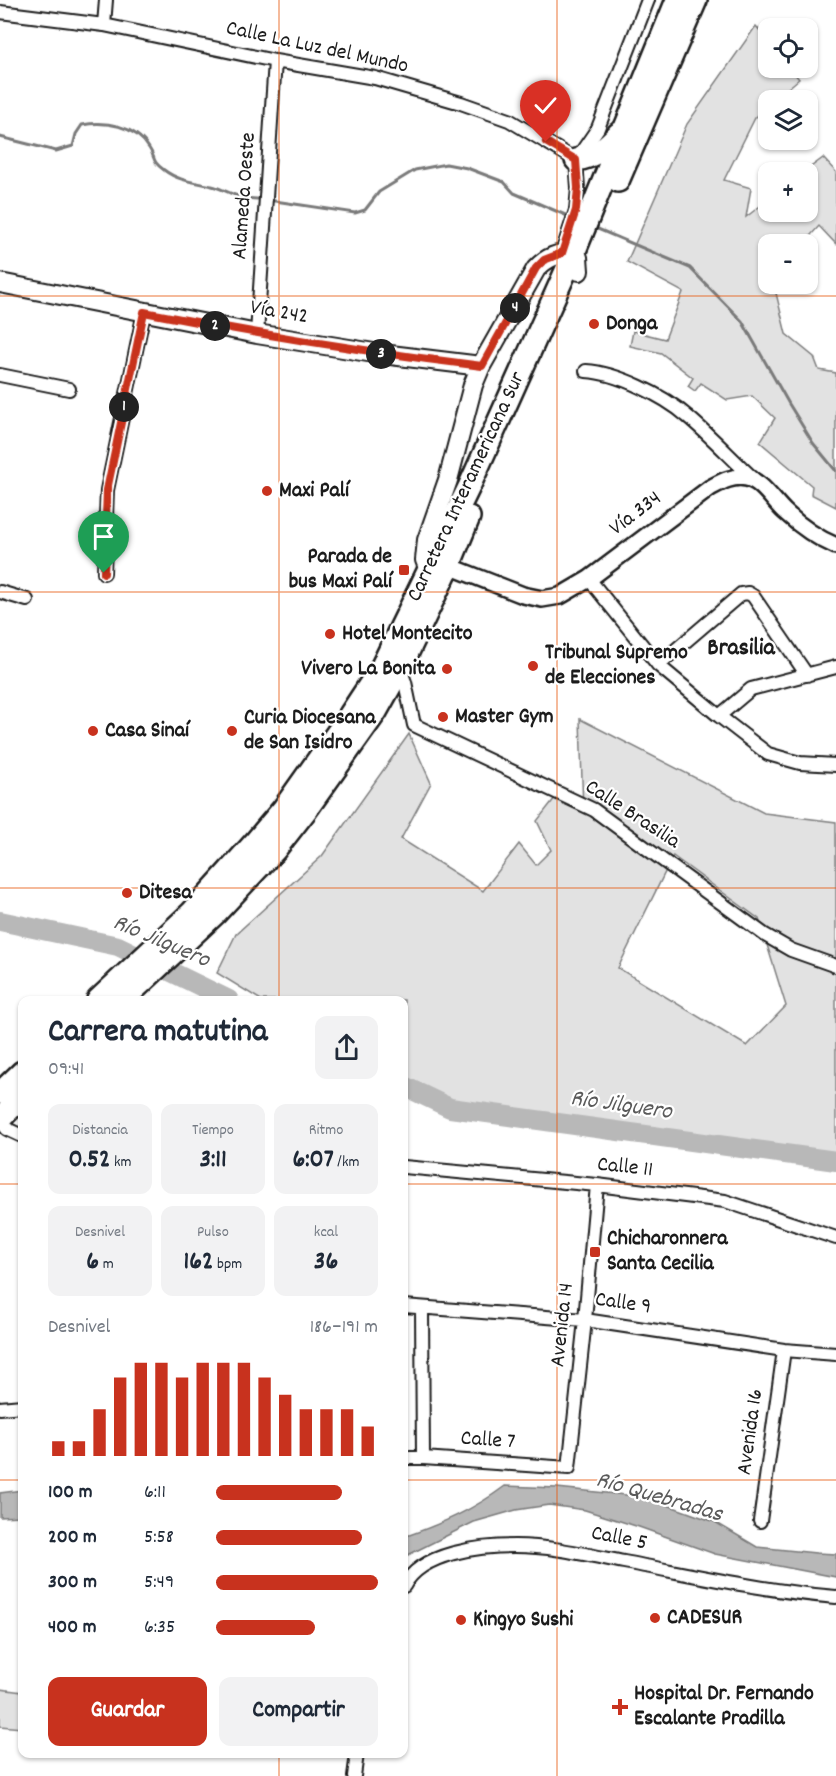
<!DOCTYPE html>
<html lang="es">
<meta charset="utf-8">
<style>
:root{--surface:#fff;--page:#f2f2f3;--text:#1f2937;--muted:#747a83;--accent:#c8321e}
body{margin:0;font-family:Dekko,sans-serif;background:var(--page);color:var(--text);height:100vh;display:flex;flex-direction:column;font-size:22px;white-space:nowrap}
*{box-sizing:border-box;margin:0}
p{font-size:20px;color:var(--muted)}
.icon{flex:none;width:33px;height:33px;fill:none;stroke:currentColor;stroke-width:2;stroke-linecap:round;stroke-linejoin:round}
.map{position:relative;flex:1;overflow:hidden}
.details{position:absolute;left:18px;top:996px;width:390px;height:762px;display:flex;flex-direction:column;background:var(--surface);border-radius:12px;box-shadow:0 2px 4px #0004}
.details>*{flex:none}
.buttons{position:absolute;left:758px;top:18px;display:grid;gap:12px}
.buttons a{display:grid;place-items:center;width:60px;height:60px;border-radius:12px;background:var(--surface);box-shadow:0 2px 4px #0004;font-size:30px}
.pin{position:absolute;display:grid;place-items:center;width:51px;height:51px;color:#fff;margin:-62px -26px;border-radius:50% 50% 50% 0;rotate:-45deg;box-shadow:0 0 6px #0007}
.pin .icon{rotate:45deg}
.km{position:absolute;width:30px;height:30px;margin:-15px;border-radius:50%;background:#222;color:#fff;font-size:16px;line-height:30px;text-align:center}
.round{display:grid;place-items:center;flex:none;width:63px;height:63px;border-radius:12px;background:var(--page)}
.overview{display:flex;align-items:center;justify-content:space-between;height:102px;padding:0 30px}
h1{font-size:33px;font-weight:700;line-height:45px}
.metrics{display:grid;grid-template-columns:repeat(3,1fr);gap:9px;height:102px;padding:6px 30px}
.metrics div{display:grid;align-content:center;border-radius:12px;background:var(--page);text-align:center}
.metrics b{font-size:26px;font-weight:700}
.metrics small{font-size:16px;font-weight:400}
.metrics p{font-size:16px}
.chart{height:168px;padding:12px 30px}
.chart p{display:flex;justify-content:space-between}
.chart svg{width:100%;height:108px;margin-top:6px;stroke:var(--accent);stroke-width:6}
.primary-button{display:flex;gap:12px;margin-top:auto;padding:12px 30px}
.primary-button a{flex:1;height:69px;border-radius:12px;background:var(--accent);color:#fff;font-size:24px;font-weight:700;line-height:69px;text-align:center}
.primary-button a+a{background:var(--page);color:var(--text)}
ul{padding:0 30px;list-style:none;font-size:20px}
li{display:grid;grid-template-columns:96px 72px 1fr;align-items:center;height:45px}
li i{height:15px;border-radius:8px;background:var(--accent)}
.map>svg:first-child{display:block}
.green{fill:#e2e2e2;stroke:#7f7f7f;stroke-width:1.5;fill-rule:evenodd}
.water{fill:#b8b8b8;stroke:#7a7a7a;stroke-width:1.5}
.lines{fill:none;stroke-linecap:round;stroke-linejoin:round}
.stream{stroke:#7a7a7a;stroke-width:3}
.river{stroke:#b8b8b8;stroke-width:20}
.minor-casing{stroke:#1c1c1c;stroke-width:16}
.tertiary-casing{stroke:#1c1c1c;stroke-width:20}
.secondary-casing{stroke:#1c1c1c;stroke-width:22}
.trunk-casing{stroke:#1c1c1c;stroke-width:26}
.minor{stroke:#fff;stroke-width:12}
.tertiary{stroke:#fff;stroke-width:15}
.secondary{stroke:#fff;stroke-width:18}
.trunk{stroke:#fff;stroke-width:21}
.route-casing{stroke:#fff;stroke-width:12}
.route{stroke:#c8321e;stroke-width:8}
.grid{fill:none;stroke:#e8590c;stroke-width:1.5;stroke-opacity:0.55}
.poi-dot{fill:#c8321e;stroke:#fff;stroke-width:2}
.labels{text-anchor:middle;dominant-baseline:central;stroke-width:4.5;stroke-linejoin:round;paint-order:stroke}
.street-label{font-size:22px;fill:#1c1c1c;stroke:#fff}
.poi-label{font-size:22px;font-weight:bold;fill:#1c1c1c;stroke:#fff;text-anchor:start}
.neighbourhood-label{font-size:24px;font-weight:bold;fill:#1c1c1c;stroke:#fff}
.water-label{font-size:24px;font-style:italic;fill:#5a5a5a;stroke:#fff}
</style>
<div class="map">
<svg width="836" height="1776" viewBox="0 0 836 1776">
<rect width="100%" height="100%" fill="#fff"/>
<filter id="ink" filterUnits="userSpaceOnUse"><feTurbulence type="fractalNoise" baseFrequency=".0167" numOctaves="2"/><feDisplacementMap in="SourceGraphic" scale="12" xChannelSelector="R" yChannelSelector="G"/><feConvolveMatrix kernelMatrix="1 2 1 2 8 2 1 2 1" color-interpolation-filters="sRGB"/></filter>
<g filter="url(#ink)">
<path class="green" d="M756,26l12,15v27h22l9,11 -25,21h-6v6l-13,12 -31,62 27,8 -5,29 22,-17v12h39v-40h-3l19,-14 13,14v72l-17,-18 -16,18h-35v40h12l-5,5 11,45 28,23 5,13 17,3v134l-25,-13 1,-8 -52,-44 15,-24 -23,-22 -25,4 -26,-17 -6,8 -7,-5 5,-8 -32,-25 -31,-7 3,-15 32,8 18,-47 -56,-30 60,-138z
M580,719l184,94 72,9v339l-386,-53 -46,-22v-86h-143l-44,-27 19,-39 86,-78 87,-122 22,49 -30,56 82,52 36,-47 17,21 15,-15 -14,-29 18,-23 28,13zM673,856l86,63 27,87 -39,40 -129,-78z
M0,1689l22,3v36l-22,-2z"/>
<path class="water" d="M505,1486l52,2 88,9 70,25 42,25 59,6 20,1v23l-121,-23 -76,-27 -54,-17 -36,-5 -33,5 -42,12 -70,35v-20c37,-13 69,-27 101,-51z
M22,1490v26l-22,1v-24z"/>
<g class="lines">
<path class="stream" d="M0,137l56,14 17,-5 3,-12 6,-9c23,-4 53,0 67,23 7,10 2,13 15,22 14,11 31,12 48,16 12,3 23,11 35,12 5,1 10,1 14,1
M268,200l87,13 10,-3 14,-18 36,-22 31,-6 21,4 37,14 10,11 56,24
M593,227l97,41 52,53 47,83 24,39 23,28"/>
<path class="river" d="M0,921l118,25 111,54
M404,1086l46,22 386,53"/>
<defs>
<path id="minor" d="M0,12l104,13 171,36 100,17 86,25 48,17 67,40
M104,25l2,-25
M562,253l14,-43 2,-22 -2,-28 22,-32 50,-128
M257,334l18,-273
M586,371c31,2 77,24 101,45 24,20 45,43 68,64
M0,375l69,14
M104,573l3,-83 37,-178
M589,579l69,86 61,51 49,38 32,9 36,2
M0,592l27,8
M658,665l83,-71 7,-1 5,3 54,79
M400,669l5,13 9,43 180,85 171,125 26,15 45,16
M719,716l32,-27 85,-22
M0,1120l7,9 15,7
M404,1167l193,18 128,16 111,37
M404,1306l181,14 199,30 52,4
M422,1308l1,150
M0,1408l22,-2
M404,1458h19l146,10 16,-148 12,-135
M760,1521l24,-171
M404,1586c17,-34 77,-40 111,-40 37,0 73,9 109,16 70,13 141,29 212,35
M354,1776l3,-22"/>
<path id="tertiary" d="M449,566l74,29 19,4 18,-3 29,-17 121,-91c11,-6 23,-13 36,-10 16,3 27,23 39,34 15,14 32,26 51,34"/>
<path id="secondary" d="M0,283l257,51 117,19 107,13
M429,570l-4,-10 2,-20 21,-60 25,-95 8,-19 55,-97c11,-12 22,-16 38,-16l4,4 1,14"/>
<path id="trunk" d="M576,160c19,-2 30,-14 43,-27
M618,181l78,-181
M98,1000l93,-87 64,-71 28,-33 66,-93 33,-50 87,-179 105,-234 103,-253
M123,1000l92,-86 60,-64 32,-41 69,-97 24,-43 49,-103 20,-49
M0,1093l22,-21
M0,1119l22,-22"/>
</defs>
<use href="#minor" class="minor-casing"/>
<use href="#tertiary" class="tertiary-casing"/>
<use href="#secondary" class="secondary-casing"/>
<use href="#trunk" class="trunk-casing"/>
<use href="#minor" class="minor"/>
<use href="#tertiary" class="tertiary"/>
<use href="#secondary" class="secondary"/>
<use href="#trunk" class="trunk"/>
</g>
</g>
<g class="lines" filter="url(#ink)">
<defs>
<path id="route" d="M104,573l3,-83 37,-178c112,22 224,40 338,54l54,-98 8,-8 18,-7 14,-43 2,-22 -2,-28 -30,-18"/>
</defs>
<use href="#route" class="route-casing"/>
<use href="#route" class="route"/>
</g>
<path class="grid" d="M279,0v1000M557,0v1776M0,296h836M0,592h836M0,888h836M0,1184h22M404,1184h432M0,1480h22M404,1480h432M279,1754v22"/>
<g class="poi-dot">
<circle cx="594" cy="324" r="6"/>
<circle cx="267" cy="491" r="6"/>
<rect x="398" y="564" width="12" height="12" rx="3"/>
<circle cx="330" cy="634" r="6"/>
<circle cx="533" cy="666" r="6"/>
<circle cx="447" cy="669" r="6"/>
<circle cx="443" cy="717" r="6"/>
<circle cx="93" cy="731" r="6"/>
<circle cx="232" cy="731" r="6"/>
<circle cx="127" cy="893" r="6"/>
<rect x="589" y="1246" width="12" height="12" rx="3"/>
<circle cx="655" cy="1618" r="6"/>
<circle cx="461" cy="1620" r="6"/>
<path d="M617 1698h6v6h6v6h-6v6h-6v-6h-6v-6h6z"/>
</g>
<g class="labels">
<g class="street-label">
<text transform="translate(317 48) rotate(12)">Calle La Luz del Mundo</text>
<text transform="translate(245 196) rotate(-86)">Alameda Oeste</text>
<text transform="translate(279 313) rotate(10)">Vía 242</text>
<text transform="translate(467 487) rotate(-65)">Carretera Interamericana Sur</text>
<text transform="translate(636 514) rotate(-37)">Vía 334</text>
<text transform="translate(632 815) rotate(33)">Calle Brasilia</text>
<text transform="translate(625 1168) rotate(6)">Calle 11</text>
<text transform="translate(623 1304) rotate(8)">Calle 9</text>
<text transform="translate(563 1325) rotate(-84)">Avenida 14</text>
<text transform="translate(751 1432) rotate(-82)">Avenida 16</text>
<text transform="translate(488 1441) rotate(4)">Calle 7</text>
<text transform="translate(619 1539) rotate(11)">Calle 5</text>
</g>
<g class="poi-label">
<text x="606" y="324">Donga</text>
<text x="279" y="491">Maxi Palí</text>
<text x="392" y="557" text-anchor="end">Parada de<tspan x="392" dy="25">bus Maxi Palí</tspan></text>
<text x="342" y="634">Hotel Montecito</text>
<text x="545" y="653">Tribunal Supremo<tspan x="545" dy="25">de Elecciones</tspan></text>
<text x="435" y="669" text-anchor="end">Vivero La Bonita</text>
<text x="455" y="717">Master Gym</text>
<text x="244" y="718">Curia Diocesana<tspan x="244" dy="25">de San Isidro</tspan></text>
<text x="105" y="731">Casa Sinaí</text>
<text x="139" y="893">Ditesa</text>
<text x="607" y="1239">Chicharonnera<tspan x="607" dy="25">Santa Cecilia</tspan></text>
<text x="667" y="1618">CADESUR</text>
<text x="473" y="1620">Kingyo Sushi</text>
<text x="634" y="1694">Hospital Dr. Fernando<tspan x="634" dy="25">Escalante Pradilla</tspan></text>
</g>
<g class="neighbourhood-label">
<text x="741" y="649">Brasilia</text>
</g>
<g class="water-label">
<text transform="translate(161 942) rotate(23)">Río Jilguero</text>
<text transform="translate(621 1106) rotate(8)">Río Jilguero</text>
<text transform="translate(659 1498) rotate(16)">Río Quebradas</text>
</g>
</g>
</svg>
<div class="buttons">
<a><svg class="icon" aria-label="locate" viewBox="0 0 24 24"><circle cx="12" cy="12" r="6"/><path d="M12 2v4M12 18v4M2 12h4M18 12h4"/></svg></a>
<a><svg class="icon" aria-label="layers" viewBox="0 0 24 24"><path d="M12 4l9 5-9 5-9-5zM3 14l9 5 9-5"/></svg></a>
<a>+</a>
<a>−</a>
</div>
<div class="pin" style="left:104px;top:573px;background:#1e9e55"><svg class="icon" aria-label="arrive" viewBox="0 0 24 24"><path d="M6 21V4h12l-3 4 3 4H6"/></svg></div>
<div class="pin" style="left:546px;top:142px;background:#d93025"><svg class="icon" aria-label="check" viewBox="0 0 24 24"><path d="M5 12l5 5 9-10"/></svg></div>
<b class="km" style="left:124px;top:407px">1</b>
<b class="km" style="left:215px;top:326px">2</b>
<b class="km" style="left:381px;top:354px">3</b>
<b class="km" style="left:515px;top:308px">4</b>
<section class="details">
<div class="overview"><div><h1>Carrera matutina</h1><p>09:41</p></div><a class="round"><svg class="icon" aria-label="share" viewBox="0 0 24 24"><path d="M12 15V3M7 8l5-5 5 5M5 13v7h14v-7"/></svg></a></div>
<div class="metrics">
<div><p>Distancia</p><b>0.52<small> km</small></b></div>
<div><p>Tiempo</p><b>3:11</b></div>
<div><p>Ritmo</p><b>6:07<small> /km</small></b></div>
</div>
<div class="metrics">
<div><p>Desnivel</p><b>6<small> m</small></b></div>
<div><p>Pulso</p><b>162<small> bpm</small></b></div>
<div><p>kcal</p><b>36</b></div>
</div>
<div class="chart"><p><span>Desnivel</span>186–191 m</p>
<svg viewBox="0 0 160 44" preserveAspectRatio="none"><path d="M5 44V38M15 44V38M25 44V25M35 44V12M45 44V6M55 44V6M65 44V12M75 44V6M85 44V6M95 44V6M105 44V12M115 44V19M125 44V25M135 44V25M145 44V25M155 44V32"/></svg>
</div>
<ul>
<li><b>100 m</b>6:11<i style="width:78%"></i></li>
<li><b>200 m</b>5:58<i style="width:90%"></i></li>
<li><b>300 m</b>5:49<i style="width:100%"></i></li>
<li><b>400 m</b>6:35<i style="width:61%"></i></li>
</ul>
<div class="primary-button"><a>Guardar</a><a>Compartir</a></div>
</section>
</div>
